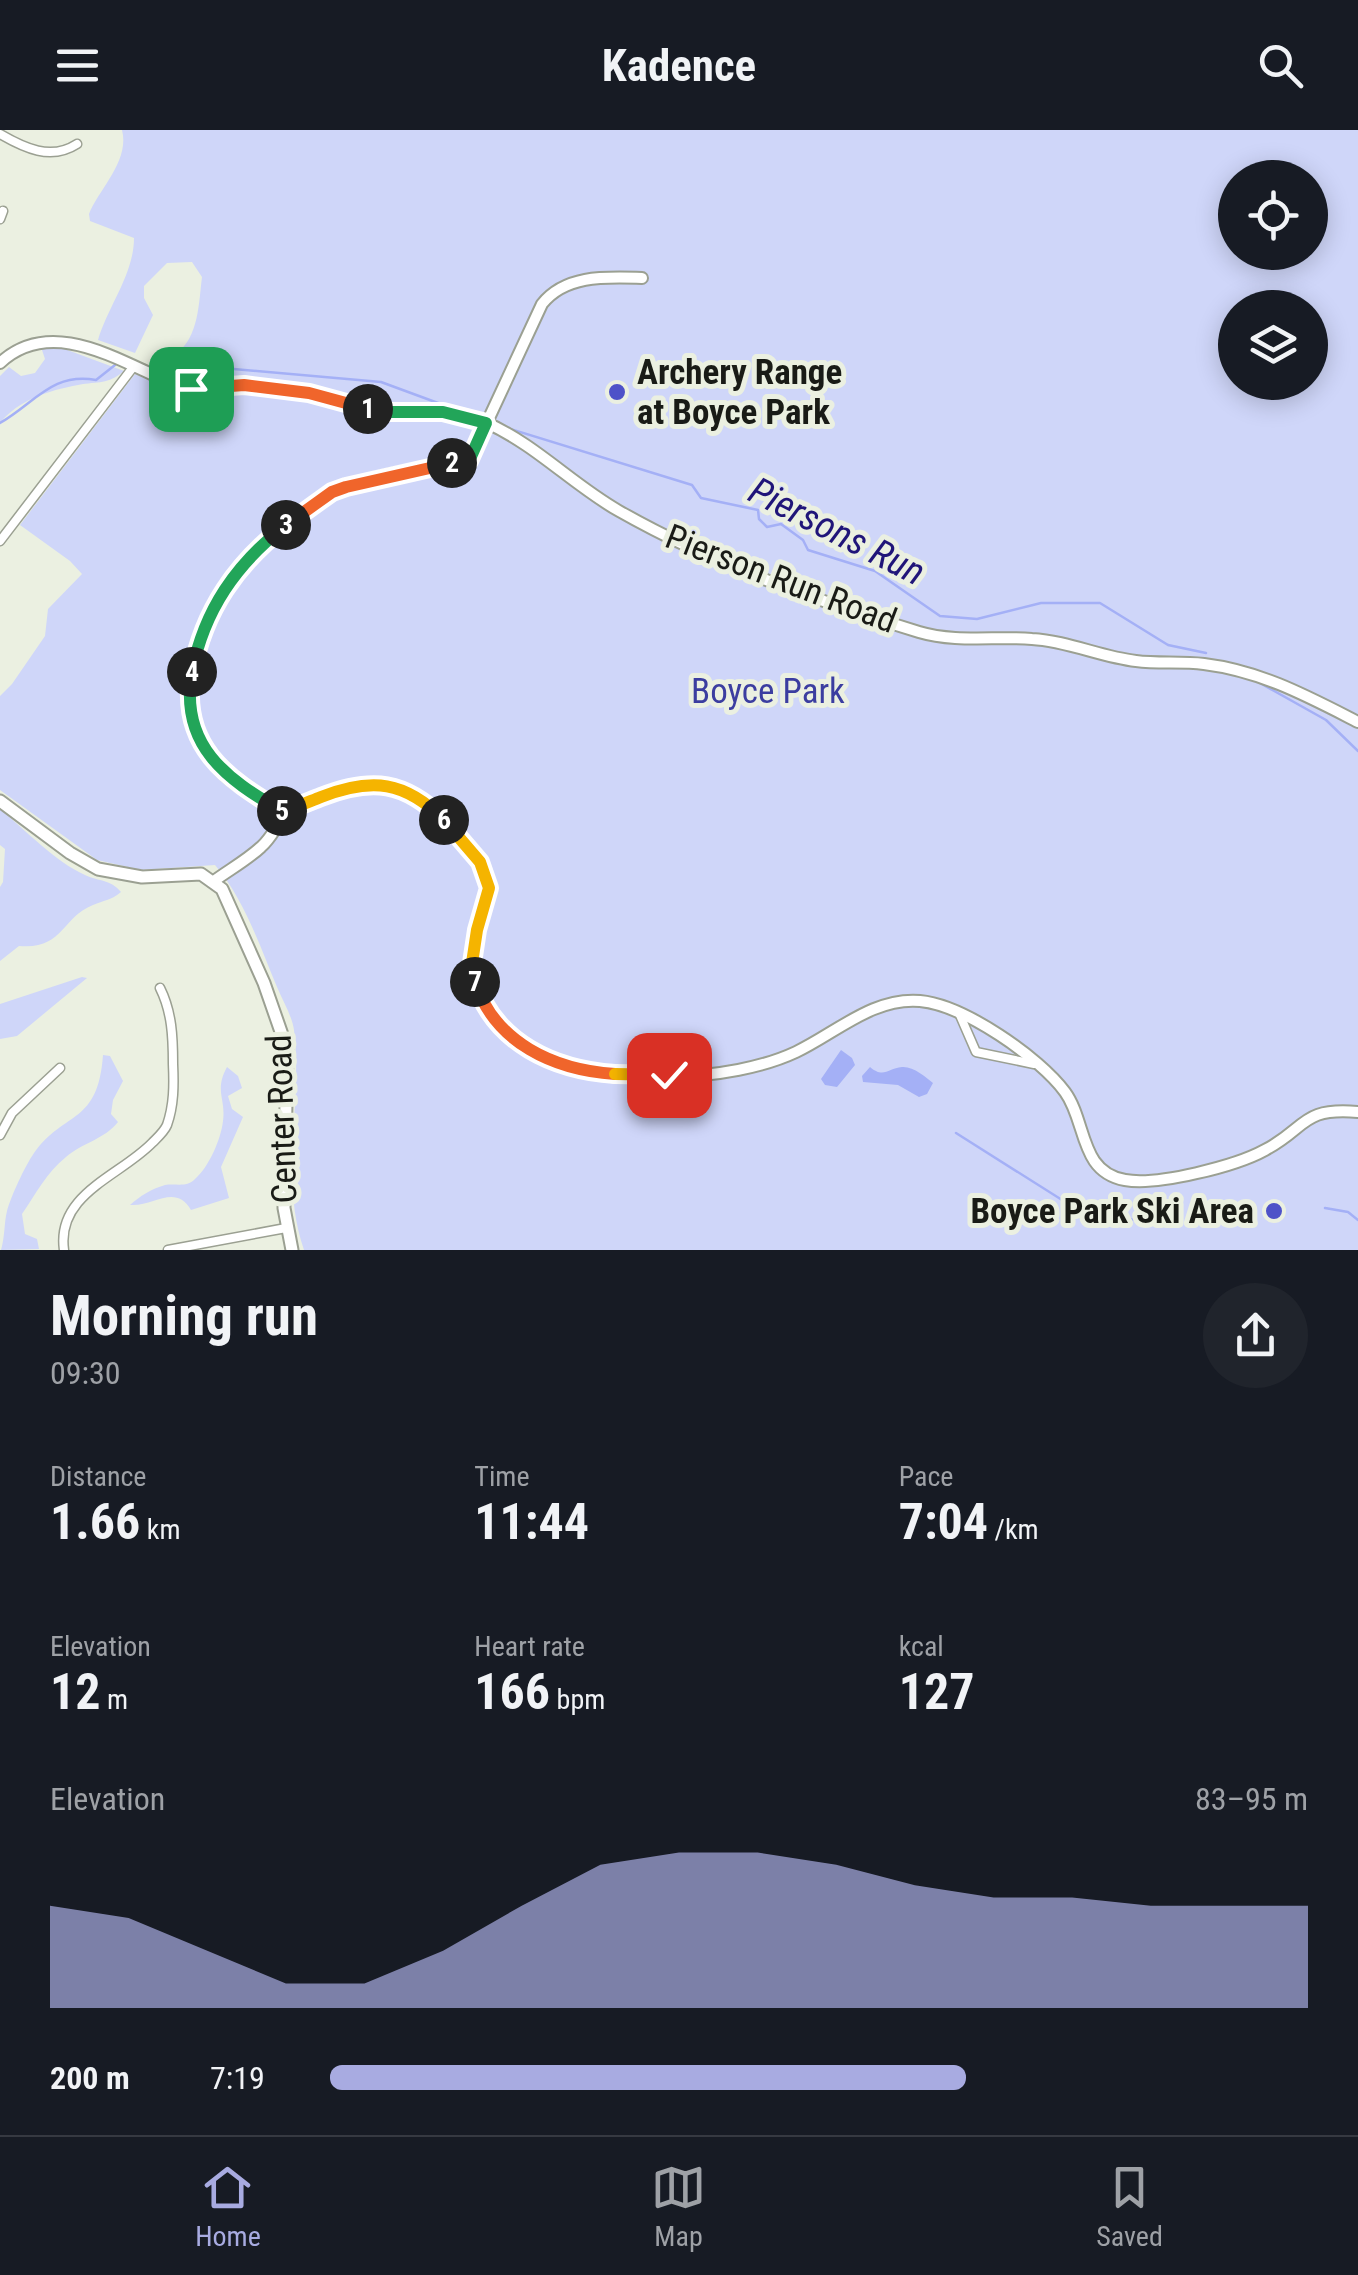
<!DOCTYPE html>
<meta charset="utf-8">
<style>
:root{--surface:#171b24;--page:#20242c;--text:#f1f3f6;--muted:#9ea1a6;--line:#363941;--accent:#a8abe1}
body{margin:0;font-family:"Roboto Condensed",sans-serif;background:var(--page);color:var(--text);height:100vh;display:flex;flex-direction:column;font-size:38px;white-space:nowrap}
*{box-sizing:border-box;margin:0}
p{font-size:32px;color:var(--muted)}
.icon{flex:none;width:55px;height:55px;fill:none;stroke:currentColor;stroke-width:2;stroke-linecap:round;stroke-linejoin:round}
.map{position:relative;height:1120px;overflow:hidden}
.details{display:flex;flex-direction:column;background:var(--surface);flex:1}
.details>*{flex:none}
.buttons{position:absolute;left:1218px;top:30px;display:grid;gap:20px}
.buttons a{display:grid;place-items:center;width:110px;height:110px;border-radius:50%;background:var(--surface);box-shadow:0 5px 25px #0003;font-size:50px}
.pin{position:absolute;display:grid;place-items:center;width:85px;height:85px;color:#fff;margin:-42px;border-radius:20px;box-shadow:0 5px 15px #0006}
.km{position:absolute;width:50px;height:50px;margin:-25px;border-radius:50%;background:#222;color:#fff;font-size:28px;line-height:50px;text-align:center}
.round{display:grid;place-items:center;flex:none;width:105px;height:105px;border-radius:52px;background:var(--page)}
.headline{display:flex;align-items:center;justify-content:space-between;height:170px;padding:0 50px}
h1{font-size:55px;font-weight:700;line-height:75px}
.stats{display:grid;grid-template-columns:repeat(3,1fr);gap:15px;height:170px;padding:10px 50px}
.stats div{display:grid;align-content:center}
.stats b{font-size:50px;font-weight:700}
.stats small{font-size:28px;font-weight:400}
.stats p{font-size:28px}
.chart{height:280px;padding:20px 50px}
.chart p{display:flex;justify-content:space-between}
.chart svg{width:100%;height:180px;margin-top:10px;fill:var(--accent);opacity:.7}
ul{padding:0 50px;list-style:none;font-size:32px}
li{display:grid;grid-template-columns:160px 120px 1fr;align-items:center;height:75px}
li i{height:25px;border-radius:12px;background:var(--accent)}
header{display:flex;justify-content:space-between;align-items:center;height:130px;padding:0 50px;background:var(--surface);font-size:45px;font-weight:700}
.tab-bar{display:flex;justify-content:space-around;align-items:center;height:140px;border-top:2px solid var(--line);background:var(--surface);font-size:28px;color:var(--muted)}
.tab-bar a{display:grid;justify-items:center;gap:5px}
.tab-bar .active{color:var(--accent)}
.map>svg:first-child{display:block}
.green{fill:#cfd6f9;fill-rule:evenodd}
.water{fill:#a4b0f6}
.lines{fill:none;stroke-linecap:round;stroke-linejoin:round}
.stream{stroke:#a4b0f6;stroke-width:2.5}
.street-casing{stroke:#9ba092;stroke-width:11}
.secondary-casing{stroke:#9ba092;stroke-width:14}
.primary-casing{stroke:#9ba092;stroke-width:15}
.street{stroke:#fff;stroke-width:8}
.secondary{stroke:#fff;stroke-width:10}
.primary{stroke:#fff;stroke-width:11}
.split-1-casing{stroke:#fff;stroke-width:20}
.split-2-casing{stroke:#fff;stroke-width:20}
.split-3-casing{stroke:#fff;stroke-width:20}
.split-4-casing{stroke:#fff;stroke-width:20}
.split-5-casing{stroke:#fff;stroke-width:20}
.split-6-casing{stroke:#fff;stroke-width:20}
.split-7-casing{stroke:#fff;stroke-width:20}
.split-8-casing{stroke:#fff;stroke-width:20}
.split-9-casing{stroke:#fff;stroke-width:20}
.split-1{stroke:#f0652b;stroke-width:12}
.split-2{stroke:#22a559;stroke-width:12}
.split-3{stroke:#f0652b;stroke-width:12}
.split-4{stroke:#22a559;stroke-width:12}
.split-5{stroke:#22a559;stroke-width:12}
.split-6{stroke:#f5b400;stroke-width:12}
.split-7{stroke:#f5b400;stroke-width:12}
.split-8{stroke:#f0652b;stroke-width:12}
.split-9{stroke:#f5b400;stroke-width:12}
.poi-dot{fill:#4e52c8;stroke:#ebf0e1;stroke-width:4}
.labels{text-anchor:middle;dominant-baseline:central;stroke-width:10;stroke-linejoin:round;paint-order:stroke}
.poi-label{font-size:35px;font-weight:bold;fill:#191b16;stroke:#ebf0e1;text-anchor:start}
.street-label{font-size:35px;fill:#191b16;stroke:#ebf0e1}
.park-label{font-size:35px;fill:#3b3da0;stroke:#ebf0e1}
.water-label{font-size:38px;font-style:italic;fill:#201579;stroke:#ebf0e1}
</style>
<header><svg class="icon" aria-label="menu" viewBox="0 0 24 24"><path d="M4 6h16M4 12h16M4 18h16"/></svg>Kadence<svg class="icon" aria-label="search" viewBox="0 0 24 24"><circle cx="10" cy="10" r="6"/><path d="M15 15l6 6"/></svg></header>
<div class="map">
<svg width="1358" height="1120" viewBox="0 0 1358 1120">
<rect width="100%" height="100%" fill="#ebf0e1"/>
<path class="green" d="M122,0h1236v1120h-1054c-25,-72 -1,-146 -10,-220 -2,-14 -11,-29 -17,-43 -17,-41 -33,-88 -62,-122l-74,5 -44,-10 -97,-70v-94l12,-12 33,-48 3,-27 34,-35 -12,-13 -50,-36 115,-151 38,16h13v-11l-29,-11 -5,-10c8,-1 18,-1 24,-5 23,-14 23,-53 26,-76l-10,-15 -25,1 -23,23v12l9,17 -18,38 -37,-13c10,-34 36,-66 36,-102l-44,-17 -1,-7c10,-25 41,-53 33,-84zM1235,48h75v74h-75zM1235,178h75v74h-75z
M41,217l21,1 62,23c-17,14 -25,10 -46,14 -28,5 -60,15 -78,38v-47l9,-9 12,9 14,-3 10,-14z
M0,679c25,21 56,53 85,66 15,7 25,4 36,17 -11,9 -17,8 -28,13 -32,13 -30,45 -74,41l-19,15v-74l3,-5 2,-33 -5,-4z
M82,847l5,1 -70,58 -17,3v-35z
M103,925l7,1 13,25 -10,19 -2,14 7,8c-13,17 -36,21 -52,35 -19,15 -31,38 -44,57l3,20 12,5 2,10 -38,1c4,-13 3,-27 6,-39 4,-15 18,-45 27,-58 31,-43 64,-28 69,-98z
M227,937l11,9 4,12 -14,8 4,13 11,8 -22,50 8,31 -38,12c-16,-27 -37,-3 -61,-5 10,-9 21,-16 35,-20 11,-2 21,3 30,-6 14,-12 26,-40 28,-58 3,-23 -9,-30 4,-54z"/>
<path class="water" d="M841,920l11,8 3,7 -18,22 -12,-2 -4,-6z
M870,937c14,12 18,1 32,0 11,-1 24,10 31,16l-6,11 -8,3 -21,-12 -35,-3 -1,-6z"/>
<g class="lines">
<path class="stream" d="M155,232l226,20 76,28
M0,293c35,-20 52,-51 96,-43l19,-15
M507,298l185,57 9,13 57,12 1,9 8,8 14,-3 22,16 5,10 67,21 65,45 37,3 64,-16h59l68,42 38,8
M1260,553l66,37 32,31
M956,1003l114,72 73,17 29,3
M1325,1078l23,4 10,8"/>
<defs>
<path id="street" d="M0,4c24,14 51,27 77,10
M0,89l3,-8
M0,411l134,-175
M959,883l17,39 58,12
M0,1005l12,-22 48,-45
M64,1120c-8,-56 56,-74 88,-107 6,-6 12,-11 15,-18 7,-20 7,-40 6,-61 0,-27 -1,-52 -13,-76
M168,1120l118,-22"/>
<path id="secondary" d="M0,233c44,-41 100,-13 147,9 13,6 27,15 42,16 17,2 35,-2 53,-2 19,-1 40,4 60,6 27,3 53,17 80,19 37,4 70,-3 105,12 49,22 86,62 132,88 95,54 196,89 300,121 37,11 76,4 113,7 36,2 69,18 104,22 22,3 45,0 68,3 57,7 103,32 154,58
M285,683c-24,-15 -51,-25 -69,-47 -79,-95 31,-232 118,-274 32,-16 99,-26 135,-31l73,-157c24,-30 65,-27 100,-26
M214,751c15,-11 33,-21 47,-34 13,-11 18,-29 31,-38 76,-31 107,-40 166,27 13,14 30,31 31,51 1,15 -8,29 -12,43 -15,55 16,107 68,127 68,28 185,26 251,-5 40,-19 77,-55 124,-51 44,4 119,56 145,91 22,30 14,80 60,88 32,6 111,-14 140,-30 42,-22 36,-43 93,-38"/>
<path id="primary" d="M0,671l70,52 28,16 44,8 59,-3 21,15 42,94 23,66 -3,159 8,42"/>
</defs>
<use href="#street" class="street-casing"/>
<use href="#secondary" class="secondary-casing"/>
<use href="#primary" class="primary-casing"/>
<use href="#street" class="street"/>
<use href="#secondary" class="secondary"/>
<use href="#primary" class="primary"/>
</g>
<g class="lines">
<defs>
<path id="split-1" d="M191,259l53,-4 65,8 59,16"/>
<path id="split-2" d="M368,279l23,3h52l43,11 -17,38 -17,2"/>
<path id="split-3" d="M286,395l46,-33 14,-5 106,-24"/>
<path id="split-4" d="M192,542c12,-62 44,-108 94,-147"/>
<path id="split-5" d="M192,542c-13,73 34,107 90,139"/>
<path id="split-6" d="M282,681l3,2c11,-7 24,-11 36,-16 51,-20 84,-16 123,23"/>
<path id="split-7" d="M444,690l36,42 9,26 -12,42 -5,33 3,19"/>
<path id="split-8" d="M475,852c20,61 79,88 140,92"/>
<path id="split-9" d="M615,944l54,1"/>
</defs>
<use href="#split-1" class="split-1-casing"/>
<use href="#split-2" class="split-2-casing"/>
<use href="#split-3" class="split-3-casing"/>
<use href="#split-4" class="split-4-casing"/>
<use href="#split-5" class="split-5-casing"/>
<use href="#split-6" class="split-6-casing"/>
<use href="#split-7" class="split-7-casing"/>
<use href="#split-8" class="split-8-casing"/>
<use href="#split-9" class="split-9-casing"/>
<use href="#split-1" class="split-1"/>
<use href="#split-2" class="split-2"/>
<use href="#split-3" class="split-3"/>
<use href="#split-4" class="split-4"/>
<use href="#split-5" class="split-5"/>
<use href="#split-6" class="split-6"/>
<use href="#split-7" class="split-7"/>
<use href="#split-8" class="split-8"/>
<use href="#split-9" class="split-9"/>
</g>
<g class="poi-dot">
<circle cx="617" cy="262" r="10"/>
<circle cx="1274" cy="1081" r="10"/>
</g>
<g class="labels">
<g class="poi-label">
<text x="637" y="242">Archery Range<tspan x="637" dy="40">at Boyce Park</tspan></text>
<text x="1254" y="1081" text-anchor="end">Boyce Park Ski Area</text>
</g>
<g class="street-label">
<text transform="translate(781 449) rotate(21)">Pierson Run Road</text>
<text transform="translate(282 989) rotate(-92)">Center Road</text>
</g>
<g class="park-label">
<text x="768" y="561">Boyce Park</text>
</g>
<g class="water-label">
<text transform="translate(837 401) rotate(27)">Piersons Run</text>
</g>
</g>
</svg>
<div class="buttons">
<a><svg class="icon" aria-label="locate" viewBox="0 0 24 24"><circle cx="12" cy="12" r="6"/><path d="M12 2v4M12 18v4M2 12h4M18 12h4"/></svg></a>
<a><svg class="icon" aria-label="layers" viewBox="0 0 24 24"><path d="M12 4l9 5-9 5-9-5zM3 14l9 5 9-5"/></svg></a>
</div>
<div class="pin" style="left:191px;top:259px;background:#1e9e55"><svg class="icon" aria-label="arrive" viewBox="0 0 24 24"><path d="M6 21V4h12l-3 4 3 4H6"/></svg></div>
<div class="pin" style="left:669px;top:945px;background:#d93025"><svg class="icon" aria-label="check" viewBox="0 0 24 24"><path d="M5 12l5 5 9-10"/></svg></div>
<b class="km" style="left:368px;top:279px">1</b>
<b class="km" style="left:452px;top:333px">2</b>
<b class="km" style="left:286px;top:395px">3</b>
<b class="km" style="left:192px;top:542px">4</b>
<b class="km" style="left:282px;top:681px">5</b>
<b class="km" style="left:444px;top:690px">6</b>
<b class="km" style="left:475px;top:852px">7</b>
</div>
<section class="details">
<div class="headline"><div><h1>Morning run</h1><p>09:30</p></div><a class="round"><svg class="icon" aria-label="share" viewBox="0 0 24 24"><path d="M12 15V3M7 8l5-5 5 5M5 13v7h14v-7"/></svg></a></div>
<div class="stats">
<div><p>Distance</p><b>1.66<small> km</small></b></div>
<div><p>Time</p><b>11:44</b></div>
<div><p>Pace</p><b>7:04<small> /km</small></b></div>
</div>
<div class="stats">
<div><p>Elevation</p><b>12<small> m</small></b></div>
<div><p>Heart rate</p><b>166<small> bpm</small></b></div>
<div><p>kcal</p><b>127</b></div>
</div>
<div class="chart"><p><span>Elevation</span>83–95 m</p>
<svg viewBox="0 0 160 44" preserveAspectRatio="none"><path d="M0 44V19L10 22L20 30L30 38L40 38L50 30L60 19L70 9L80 6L90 6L100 9L110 14L120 17L130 17L140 19L150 19L160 19V44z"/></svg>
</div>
<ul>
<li><b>200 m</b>7:19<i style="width:65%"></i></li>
</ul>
</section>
<nav class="tab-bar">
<a class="active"><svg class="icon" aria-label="home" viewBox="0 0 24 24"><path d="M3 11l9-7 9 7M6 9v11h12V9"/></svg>Home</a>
<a><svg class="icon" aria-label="map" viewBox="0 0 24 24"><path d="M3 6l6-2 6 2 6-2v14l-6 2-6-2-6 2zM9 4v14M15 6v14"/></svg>Map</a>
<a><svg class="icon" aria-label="saved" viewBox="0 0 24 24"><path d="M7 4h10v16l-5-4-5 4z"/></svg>Saved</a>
</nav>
